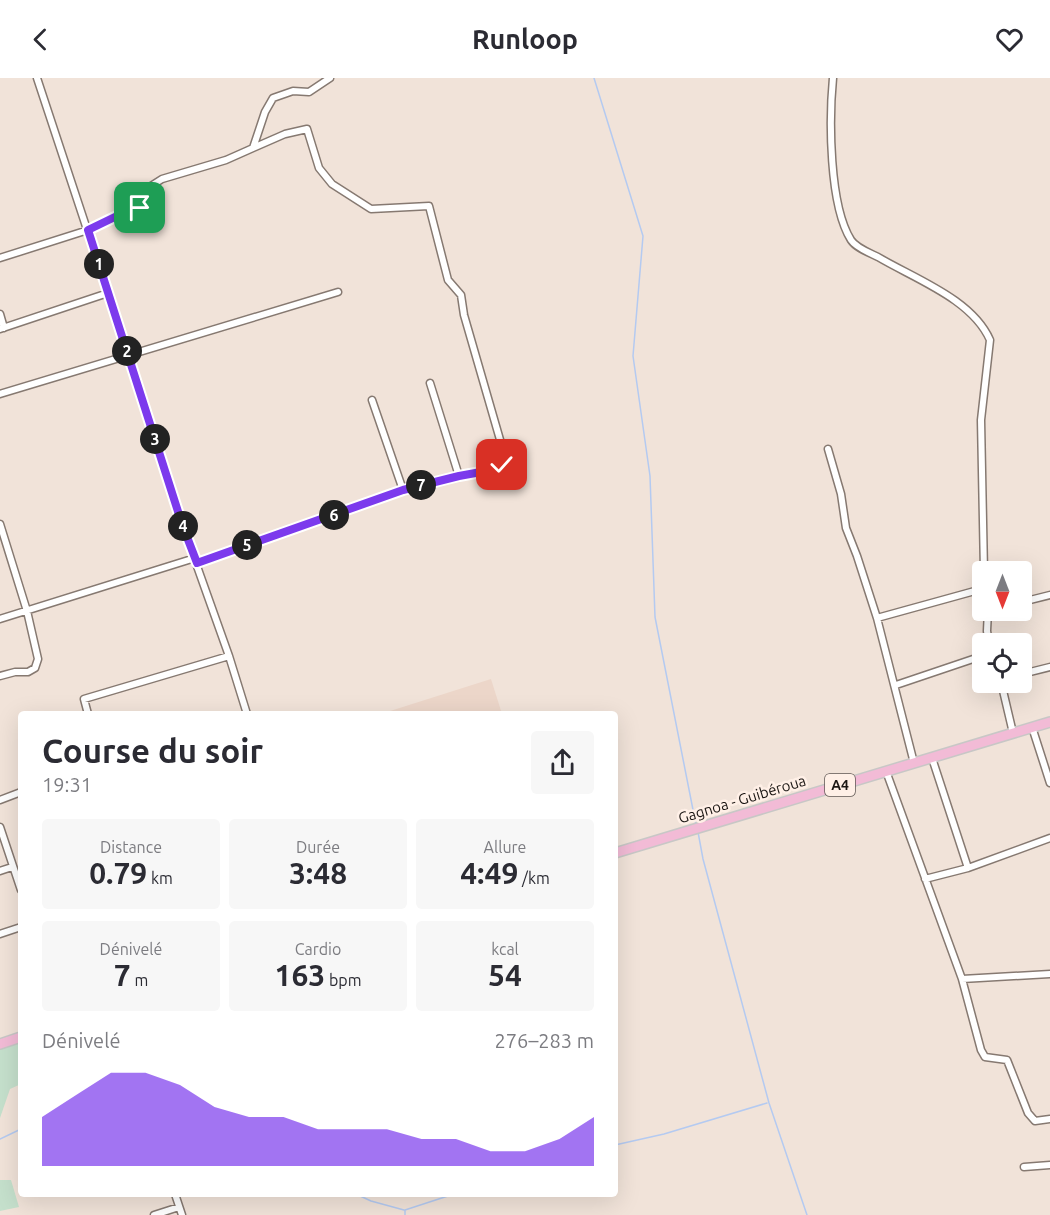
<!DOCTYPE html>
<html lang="fr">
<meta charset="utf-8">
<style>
:root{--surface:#fff;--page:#f7f7f7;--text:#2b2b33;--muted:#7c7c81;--accent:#7c3aed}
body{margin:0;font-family:Ubuntu,sans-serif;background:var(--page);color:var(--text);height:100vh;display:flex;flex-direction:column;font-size:22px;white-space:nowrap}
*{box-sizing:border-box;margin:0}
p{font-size:20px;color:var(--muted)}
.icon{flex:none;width:33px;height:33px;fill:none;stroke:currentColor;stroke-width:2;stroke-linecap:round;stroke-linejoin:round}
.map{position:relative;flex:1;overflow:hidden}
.details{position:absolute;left:18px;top:633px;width:600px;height:486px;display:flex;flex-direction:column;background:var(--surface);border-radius:6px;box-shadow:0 6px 24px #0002}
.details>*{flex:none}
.needle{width:39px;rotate:180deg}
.tools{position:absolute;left:972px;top:483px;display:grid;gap:12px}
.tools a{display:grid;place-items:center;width:60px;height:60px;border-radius:6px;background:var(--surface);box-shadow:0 6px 24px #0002;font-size:30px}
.pin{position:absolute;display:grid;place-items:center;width:51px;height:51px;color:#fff;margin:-26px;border-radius:12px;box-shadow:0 3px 9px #0006}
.km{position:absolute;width:30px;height:30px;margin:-15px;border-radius:50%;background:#222;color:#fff;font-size:16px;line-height:30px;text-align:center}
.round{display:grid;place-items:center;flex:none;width:63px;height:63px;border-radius:6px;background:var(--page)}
.headline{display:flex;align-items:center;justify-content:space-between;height:102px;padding:0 24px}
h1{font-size:33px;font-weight:700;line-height:45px}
.stats{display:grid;grid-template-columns:repeat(3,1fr);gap:9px;height:102px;padding:6px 24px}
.stats div{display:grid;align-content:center;border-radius:6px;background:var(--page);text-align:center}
.stats b{font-size:30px;font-weight:700}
.stats small{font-size:16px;font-weight:400}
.stats p{font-size:16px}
.chart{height:168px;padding:12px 24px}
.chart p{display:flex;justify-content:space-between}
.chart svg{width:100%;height:108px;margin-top:6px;fill:var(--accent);opacity:.7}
header{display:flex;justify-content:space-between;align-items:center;height:78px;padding:0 24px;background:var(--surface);font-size:27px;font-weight:700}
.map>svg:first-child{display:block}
.built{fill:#ecd6c9}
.green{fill:#c5e0cc}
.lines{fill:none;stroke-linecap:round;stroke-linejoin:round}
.stream{stroke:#b4caf1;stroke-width:1.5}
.minor-casing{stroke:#867971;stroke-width:9}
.primary-casing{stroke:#c8c7c6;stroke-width:12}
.minor{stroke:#fff;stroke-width:6}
.primary{stroke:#f2bbd6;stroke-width:9}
.route-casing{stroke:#fff;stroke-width:12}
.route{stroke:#7c3aed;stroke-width:8}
.labels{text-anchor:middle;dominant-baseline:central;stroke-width:5;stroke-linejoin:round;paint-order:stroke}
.shield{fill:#fff0e7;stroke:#5f5753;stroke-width:1.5}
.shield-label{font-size:14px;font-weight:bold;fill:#1b1613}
.street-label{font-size:15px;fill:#1b1613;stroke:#fff0e7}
</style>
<header><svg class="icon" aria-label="back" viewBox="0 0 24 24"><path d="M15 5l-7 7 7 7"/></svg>Runloop<svg class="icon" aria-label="heart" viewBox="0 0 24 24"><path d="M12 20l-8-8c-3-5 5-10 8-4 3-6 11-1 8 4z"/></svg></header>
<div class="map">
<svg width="1050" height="1137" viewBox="0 0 1050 1137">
<rect width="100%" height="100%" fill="#f1e3d9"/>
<path class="built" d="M491,601l11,35h-114l-1,-2z"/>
<path class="green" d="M21,961v45l-11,5 -10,29v-72z
M0,1102h11l8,27 -19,4z"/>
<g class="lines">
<path class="stream" d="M594,0l49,158 -10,120 17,120 5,141 41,208
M698,754l5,27 66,244 38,112
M0,1061l21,-10
M615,1067l49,-11 103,-31
M356,1116l15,7 33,9
M405,1137v-5l49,-16"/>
<defs>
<path id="minor" d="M37,0l71,215 74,231 47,132 18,58
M833,0c-4,41 -4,127 18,162 5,8 19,13 27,17 37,22 94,42 112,83l-9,80 3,152
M0,180l88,-28 33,-16 19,-6 11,-22 11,-7 64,-19 27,-12 12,-36 8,-14 20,-7 16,1 21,-14
M0,236l4,14
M0,251l108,-36
M430,305l29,93
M0,316l338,-102
M372,322l31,90
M828,371l13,45 5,34 11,28 20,62 37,145
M0,446l27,87 11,48 -3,9 -7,4h-13l-15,4
M197,485l206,-73 56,-14 33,-6 10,-5 3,-8 -41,-142 -3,-20 -13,-15 -19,-74 -58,3 -39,-25 -13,-16 -12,-39 -22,5 -32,14
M1022,524l28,-7
M988,532l-1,21 2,13
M877,540l105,-29
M0,541l195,-61
M1022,596l28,-7
M1001,604l12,51
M896,607l86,-29
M88,636l-4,-15 145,-43
M1032,649l18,56
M932,680l36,110
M886,693l76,208 19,71 4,7 22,3 21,53 7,8 15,-2
M0,722l21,-8
M0,749l21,63
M0,793l12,-4
M925,801l43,-11 82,-30
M0,856l21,-7
M962,901l88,-5
M1024,1089l26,-2
M175,1116l7,21
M154,1137l25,-8"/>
<path id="primary" d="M615,775l435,-131
M0,966l21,-7"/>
</defs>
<use href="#minor" class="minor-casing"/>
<use href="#primary" class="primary-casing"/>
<use href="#minor" class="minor"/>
<use href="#primary" class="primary"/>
</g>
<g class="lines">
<defs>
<path id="route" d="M140,130l-19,6 -33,16 94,294 15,39 206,-73 56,-14 33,-6 10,-5"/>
</defs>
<use href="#route" class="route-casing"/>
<use href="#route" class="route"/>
</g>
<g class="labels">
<rect class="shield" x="825" y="696" width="30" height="22" rx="4.5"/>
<g class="shield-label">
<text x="840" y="707">A4</text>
</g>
<g class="street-label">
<text transform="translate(742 721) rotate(-17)">Gagnoa - Guibéroua</text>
</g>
</g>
</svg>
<div class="tools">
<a><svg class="needle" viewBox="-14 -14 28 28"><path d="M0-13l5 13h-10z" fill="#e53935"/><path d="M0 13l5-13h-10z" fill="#7c7c81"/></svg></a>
<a><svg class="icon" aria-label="locate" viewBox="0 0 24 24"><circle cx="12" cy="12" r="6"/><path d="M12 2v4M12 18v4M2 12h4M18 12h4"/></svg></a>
</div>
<div class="pin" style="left:140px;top:130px;background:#1e9e55"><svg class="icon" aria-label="arrive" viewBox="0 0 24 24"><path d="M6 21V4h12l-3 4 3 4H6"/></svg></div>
<div class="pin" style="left:502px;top:387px;background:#d93025"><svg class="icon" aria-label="check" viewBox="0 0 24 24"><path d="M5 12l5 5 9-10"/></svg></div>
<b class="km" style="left:99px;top:186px">1</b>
<b class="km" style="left:127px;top:273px">2</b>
<b class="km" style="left:155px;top:361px">3</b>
<b class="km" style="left:183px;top:448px">4</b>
<b class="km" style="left:247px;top:467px">5</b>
<b class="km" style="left:334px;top:437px">6</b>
<b class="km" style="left:421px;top:407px">7</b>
<section class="details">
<div class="headline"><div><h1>Course du soir</h1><p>19:31</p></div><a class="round"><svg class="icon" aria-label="share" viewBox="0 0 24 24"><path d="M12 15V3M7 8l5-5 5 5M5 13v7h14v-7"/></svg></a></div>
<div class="stats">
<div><p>Distance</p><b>0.79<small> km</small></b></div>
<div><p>Durée</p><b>3:48</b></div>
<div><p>Allure</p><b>4:49<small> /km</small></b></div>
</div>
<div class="stats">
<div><p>Dénivelé</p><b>7<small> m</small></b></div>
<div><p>Cardio</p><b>163<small> bpm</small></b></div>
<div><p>kcal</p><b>54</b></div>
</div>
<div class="chart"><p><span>Dénivelé</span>276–283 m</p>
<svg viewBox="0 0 160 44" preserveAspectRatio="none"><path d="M0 44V24L10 15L20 6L30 6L40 11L50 20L60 24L70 24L80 29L90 29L100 29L110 33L120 33L130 38L140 38L150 33L160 24V44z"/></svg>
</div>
</section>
</div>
